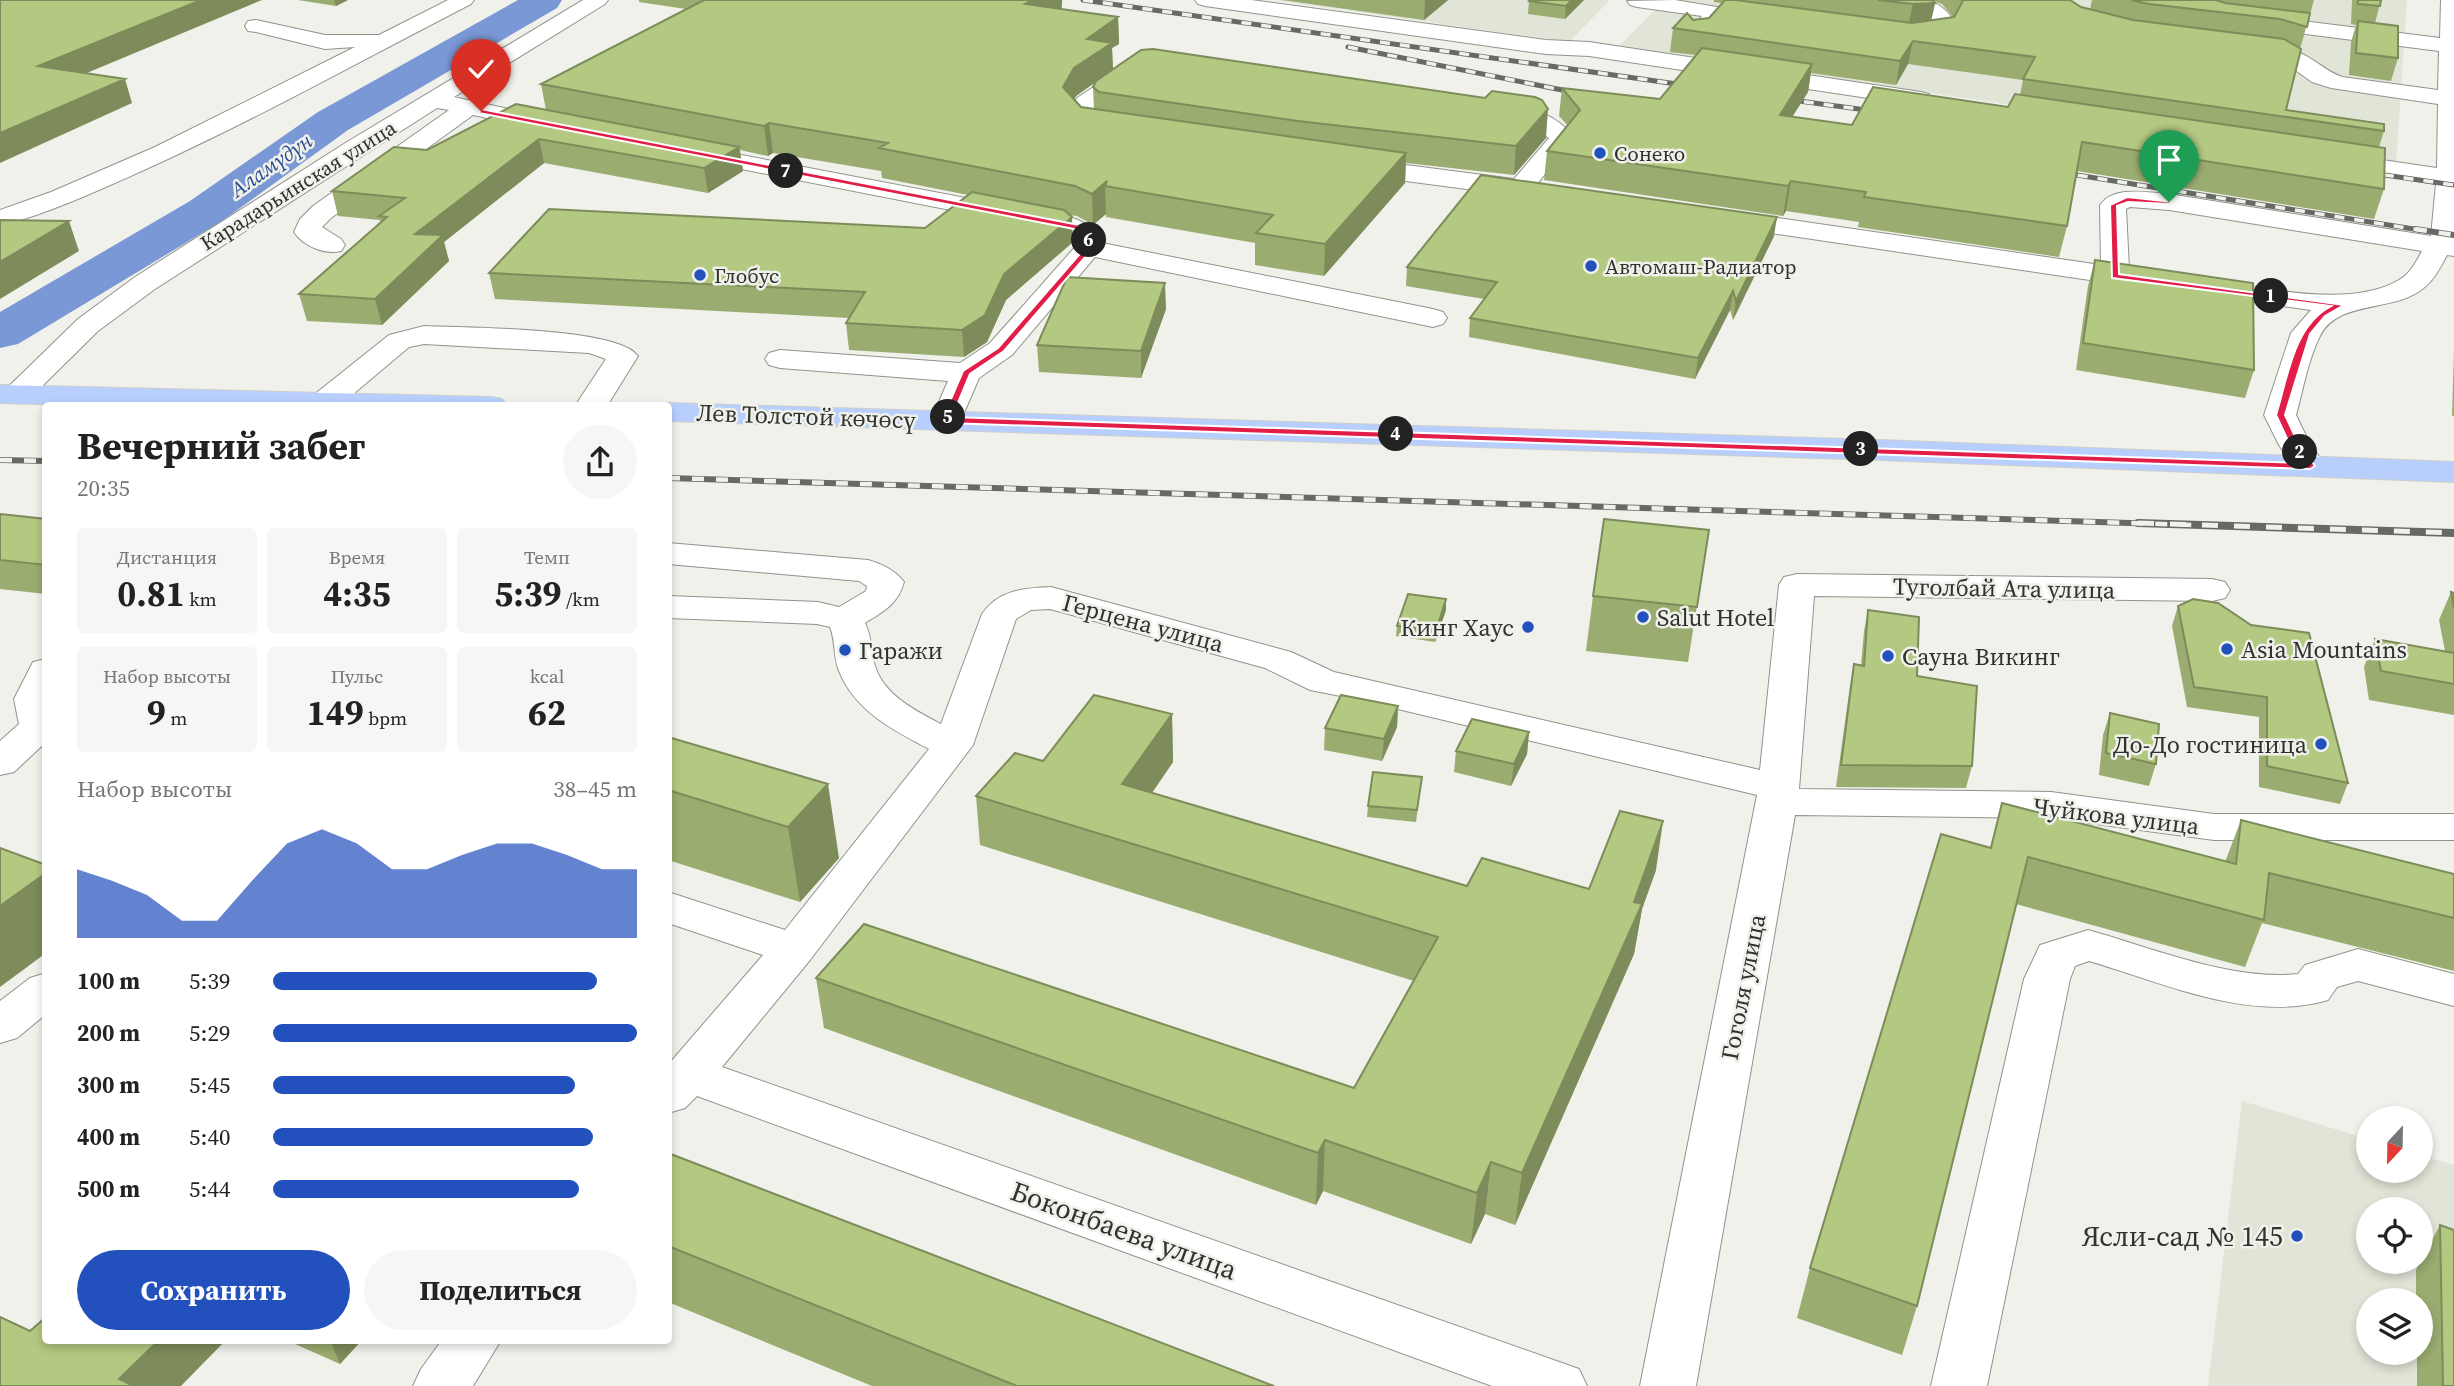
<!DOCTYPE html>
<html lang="ru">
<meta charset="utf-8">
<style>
:root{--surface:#fff;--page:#f6f6f6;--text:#222;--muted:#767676;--accent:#2250bd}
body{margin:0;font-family:"Source Serif 4",serif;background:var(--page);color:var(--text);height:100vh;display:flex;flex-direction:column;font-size:26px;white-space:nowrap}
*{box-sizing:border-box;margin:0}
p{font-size:23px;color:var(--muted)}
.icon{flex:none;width:38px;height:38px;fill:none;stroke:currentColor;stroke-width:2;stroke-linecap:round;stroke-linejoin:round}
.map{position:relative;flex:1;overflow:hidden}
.sheet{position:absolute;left:42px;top:402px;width:630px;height:942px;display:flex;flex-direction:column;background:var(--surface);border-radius:7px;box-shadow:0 4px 10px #0003}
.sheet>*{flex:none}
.needle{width:46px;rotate:202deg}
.controls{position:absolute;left:2356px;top:1106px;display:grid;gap:14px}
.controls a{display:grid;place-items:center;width:77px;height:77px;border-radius:50%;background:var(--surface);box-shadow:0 4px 10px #0003;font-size:35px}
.pin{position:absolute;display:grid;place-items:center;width:60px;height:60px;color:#fff;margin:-72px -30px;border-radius:50% 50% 50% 0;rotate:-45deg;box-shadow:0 0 7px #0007}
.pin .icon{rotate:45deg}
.km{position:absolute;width:35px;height:35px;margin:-18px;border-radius:50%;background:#222;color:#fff;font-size:19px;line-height:35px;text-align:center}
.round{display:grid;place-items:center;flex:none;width:74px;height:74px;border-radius:37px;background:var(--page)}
.head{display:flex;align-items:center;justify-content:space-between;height:119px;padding:0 35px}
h1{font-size:38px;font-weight:700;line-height:52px}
.stats{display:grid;grid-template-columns:repeat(3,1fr);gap:10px;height:119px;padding:7px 35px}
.stats div{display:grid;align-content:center;border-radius:7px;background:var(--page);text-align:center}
.stats b{font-size:35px;font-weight:700}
.stats small{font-size:19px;font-weight:400}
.stats p{font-size:19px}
.chart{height:196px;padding:14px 35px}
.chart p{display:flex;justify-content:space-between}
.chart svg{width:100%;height:126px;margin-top:7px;fill:var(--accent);opacity:.7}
.action{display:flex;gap:14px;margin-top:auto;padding:14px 35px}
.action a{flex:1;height:80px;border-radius:42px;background:var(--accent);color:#fff;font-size:28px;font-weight:700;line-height:80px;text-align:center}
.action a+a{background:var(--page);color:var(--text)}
ul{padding:0 35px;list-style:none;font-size:23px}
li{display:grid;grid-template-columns:112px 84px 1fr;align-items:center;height:52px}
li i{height:18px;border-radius:9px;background:var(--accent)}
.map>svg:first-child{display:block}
.built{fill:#e1e5d7;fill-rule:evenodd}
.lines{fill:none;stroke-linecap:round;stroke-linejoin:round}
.river{fill:#7a98d5;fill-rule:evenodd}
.minor-casing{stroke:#91938d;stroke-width:2}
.major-casing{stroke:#cececd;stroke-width:2}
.minor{fill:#fff;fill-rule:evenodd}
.major{fill:#b8cffe;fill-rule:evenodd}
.rail-far2-casing{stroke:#676965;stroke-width:5}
.rail-far1-casing{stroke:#676965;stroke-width:6}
.rail-casing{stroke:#676965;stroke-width:8}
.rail-far2{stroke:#eff1ea;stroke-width:3.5;stroke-dasharray:10;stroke-linecap:butt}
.rail-far1{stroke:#eff1ea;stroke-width:4.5;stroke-dasharray:12;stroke-linecap:butt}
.rail{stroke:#eff1ea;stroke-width:5;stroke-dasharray:16;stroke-linecap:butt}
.wall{fill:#9aac6f;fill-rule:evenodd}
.shaded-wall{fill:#7d8c5a}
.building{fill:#b3c881;stroke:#7d8c5a;stroke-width:2}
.route{fill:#e11d48;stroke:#fff;stroke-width:2}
.poi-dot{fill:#2250bd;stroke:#eff1ea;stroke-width:2.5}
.labels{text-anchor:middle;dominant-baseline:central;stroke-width:5;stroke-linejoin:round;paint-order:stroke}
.far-poi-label{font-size:21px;fill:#31322f;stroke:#eff1ea;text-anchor:start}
.far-water-label{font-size:21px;font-style:italic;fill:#294992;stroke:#eff1ea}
.far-street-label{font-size:21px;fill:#31322f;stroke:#eff1ea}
.street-label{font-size:24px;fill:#31322f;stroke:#eff1ea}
.poi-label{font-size:24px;fill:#31322f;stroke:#eff1ea;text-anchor:start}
.near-street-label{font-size:28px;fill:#31322f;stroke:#eff1ea}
.near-poi-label{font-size:28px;fill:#31322f;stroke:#eff1ea;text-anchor:end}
</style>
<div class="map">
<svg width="2454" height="1386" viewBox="0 0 2454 1386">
<rect width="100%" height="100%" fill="#eff1ea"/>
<path class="built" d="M1274,0h336l-41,42z
M1665,0h742l-11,163 -777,-117z
M2242,1101l126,38v32h52v-16l34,10v221h-246zM2368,1209h52v53h-52zM2368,1300h52v53h-52z"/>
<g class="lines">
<path class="river" d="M518,0h44l-5,8 -209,122 -126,91 -204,123 -18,4v-36l190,-111 128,-89z"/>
<defs>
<path id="minor" d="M448,0h26l-3,4c-109,56 -216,116 -327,166 -47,21 -94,43 -144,56v-16l51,-18 104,-45 200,-100 -30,2 -69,-17 -8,-1 -3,-5 3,-5 8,-1 69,15h54z
M583,0h25l-3,4 -151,93 101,22 4,5 -4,5 -8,2 -74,-16 -142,103 -9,9 19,12 4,6 -4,6c-16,4 -38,-5 -47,-19l6,-13 13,-13 136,-96 -12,-2 -282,181 -57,42 -71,70 -11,2 -11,-2 -4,-7 77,-75 57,-42 212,-135z
M1195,0h56l295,40 43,2 332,50 8,2 4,5 -4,5 -8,2 -332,-50 -43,-2 -341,-48 -7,-2z
M1675,0l48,8 4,4c-10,14 -18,33 -37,29l-3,-5 15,-20 -65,-9 -7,-2 -3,-4z
M1907,0c25,0 33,1 49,23l-7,15 -44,6 -8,-2 -3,-5 3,-5 35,-5 2,-4z
M2179,0h20l4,6 18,5 219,27 1,-38h13v256l-7,-1c-7,13 -13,26 -26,35 -29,22 -83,10 -101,46 -12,24 -17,54 -24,79l14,29 16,22 -4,7 -12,3 -12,-3 -19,-28 -15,-30 27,-82 20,-23 -110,-15 -10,-2 -4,-6 4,-6 10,-2c56,7 147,31 198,1 11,-6 17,-18 23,-29l-253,-41 -39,-3 -4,2 3,60 25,5 4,6 -4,6 -10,2 -421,-62 -9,-2 -4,-6 4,-6 9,-2 378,55 -1,-60c14,-20 48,-12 69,-11l262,42 5,-52 -102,-17 -9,-2 -3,-5 3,-5 9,-2 103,15 1,-64 -107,-16 -19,-6 -31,-22 -40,-7 -3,-5 3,-5c19,-4 50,4 67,14 12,7 20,15 34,20l96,13 1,-39 -220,-28 -31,-9z
M1136,62l8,2 3,5 -3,5 -49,33 -4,9 8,7 25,4 3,5 -3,5c-22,6 -44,-2 -57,-20l10,-19 51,-34z
M1498,104c30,4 57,7 76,34l-37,46 4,5 -4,5 -9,3 -176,-23 -9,-3 -4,-5 4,-5 9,-3 162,21 35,-41 -24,-16 -35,-6 -4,-5 4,-5z
M689,145l387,74 18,9 8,15 331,66 10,3 4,6 -4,6 -10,3 -338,-70 -83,98 -33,23 -21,49 -11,2 -11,-2 -5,-7 17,-39 -168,-13 -11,-3 -4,-6 4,-6 11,-3 180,13 30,-20 85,-96 -1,-8 -6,-6 -388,-76 -3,-5 3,-5z
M424,326c40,2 194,1 214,30l-31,50h-32l31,-47 -17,-6 -165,-9 -15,3 -70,59h-25l-4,-5 5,-7 74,-59z
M668,543l200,17c14,4 27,10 36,22 -6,22 -20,29 -39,41 7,14 6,29 10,43 9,29 41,45 66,58l41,-110c16,-24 42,-26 69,-27l240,65 43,20 426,98 19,-185 5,-8 13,-3 415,5 13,3 5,8 -5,8 -13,3 -398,-5 -15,193 252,3 163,22h240v26h-240l-163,-22 -256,-3 -99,571h-56l117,-591 -401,-96 -46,-9 -45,-22 -215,-59 -19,1 -15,9 -43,126 -163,215 -88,107 857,302 8,17h-95l-795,-290 -12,12 -17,5v-48l95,-110 -95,-32v-31l117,38 144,-181c-36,-19 -74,-38 -90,-78 -6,-14 -3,-29 -9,-44l-13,-3 -149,-6v-22l150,6 21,5 27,-16 1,-5 -8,-5 -191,-17z
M46,659v83l-32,30 -14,3v-34l19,-17 -5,-25 19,-37z
M2088,930c65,18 143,51 210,44l7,-9 53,-16 96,25v32l-96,-25 -21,6 -9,13c-78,23 -164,-17 -239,-39l-14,5 -5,13 -83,407h-56l93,-407 16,-34z
M46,973v41l-29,24 -17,5v-42l30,-23z
M442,1340h59l-28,46h-60l8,-17z"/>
<path id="major" d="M0,385l491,12 11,2 5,7h-396l-111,-3z
M668,403l1212,37 574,22v20l-574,-22 -1212,-39v-15h-12z"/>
</defs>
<use href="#minor" class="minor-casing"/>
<use href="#major" class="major-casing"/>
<use href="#minor" class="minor"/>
<use href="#major" class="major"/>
<defs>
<path id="rail-far2" d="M1083,0l608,86
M1348,47l234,47
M1784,99l97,13
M2058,172l368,59
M2364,172l90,13"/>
<path id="rail-far1" d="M2415,229l39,6
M0,460l46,1
M668,478l1527,47"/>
<path id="rail" d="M2138,523l316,10"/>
</defs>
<use href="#rail-far2" class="rail-far2-casing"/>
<use href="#rail-far1" class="rail-far1-casing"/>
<use href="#rail" class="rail-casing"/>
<use href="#rail-far2" class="rail-far2"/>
<use href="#rail-far1" class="rail-far1"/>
<use href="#rail" class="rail"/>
</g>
<path class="wall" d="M298,0h50l-12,6z
M639,0h423v7l-2,2 58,8 1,27 -7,4 1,21 433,69 -32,37 -108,-12 -1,20 -81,93 -69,-11v-22l-149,-26v-3l-13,11 -16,-9 -8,-1 4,27 -67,58 -19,42 -23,15 -115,-7 -3,-27 3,-5 -354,-19 -6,-26 436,-45 43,-33 -86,-17 -1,-7 -108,-18 -5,3 -28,-6 3,21 -35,22 -164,-30 -100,79 5,19 -67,64 -75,-4 -8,-27 82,-71 -1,-3 -42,-4 -6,-25 95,-41 119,-40 -5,-26 145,-75 -47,-7zM1095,82l-2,5 1,22 -13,-2 -7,-8 2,-3z
M1282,0h166l-24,20z
M1584,0l-19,19 -37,-5 1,-13z
M1713,0h357l11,7 9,3 2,-10h222l-14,49 -14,61 98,21 -5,16 5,42 -10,30 -297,-48 -10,55 -8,31 -201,-30 1,-5 -73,-11 -3,5 -239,-36 3,-29 20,-26 -8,-9 3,-28 98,11 36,-44 -26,-3 3,-24 36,-10 13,-15 -8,-1v-2zM1933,1l9,3 11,13 -22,4 4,-18zM1908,64l115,16 -3,15 -12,12 -156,18 -60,-8 16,-25 3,-19 85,12z
M2352,0h29l-6,23 23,35 -7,23 -42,-6 2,-33 5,-17 -5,-1z
M1774,236l-41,84 -3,-10 -35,69 -226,-42 1,-19 14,-19 -78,-13 1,-19z
M2095,260l159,110 -9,28 -169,-28 12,-84z
M1166,309l-25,69 -102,-6 -2,-27z
M2454,349v67h-2z
M0,514l46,5v75l-46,-5z
M1709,530l-21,132 -102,-11 7,-55z
M2451,592l3,1v122l-85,-15 -5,-33 11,-28 70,12 -6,-31z
M1446,599v11l-11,32 -39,-6 1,-10z
M2193,599l155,184 -8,21 -81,-17v-70l-72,-10 -15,-81 6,-20z
M1868,610l49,66 55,90 -6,22 -130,-1 14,-101 4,-22 7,1 3,-34z
M1398,706l-1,21 -15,34 -58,-11 1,-22z
M2110,713l46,51 -7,22 -50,-11 4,-40z
M1172,714l1,48 -21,31 315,93 122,3 67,-19 -14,39 -8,45 -119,271 -30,-11 -14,30 -148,-53 -7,14 -492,-177 -8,-50 538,110 60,-107 -434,-136 -4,-49 67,-35z
M1529,732l-2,22 -16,32 -57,-14 2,-21z
M668,737l171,121 -39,44 -132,-42z
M1422,777l-6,45 -49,-5 1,-11z
M2002,803l223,59 16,-42 213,54v97l-192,-48 -17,44 -229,-63 -99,402 -15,49 -105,-37 13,-50 180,-420z
M668,1153l606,233h-402l-204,-84z
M2440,1225l14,161h-37v-33h3v-53h-4v-30z
M286,1340h76l-22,24z"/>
<path class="shaded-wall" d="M201,0h61l-216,90 -8,-24z
M334,0h14l-12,6z
M1032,0h30v7l-35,24 -2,-27z
M1425,0h23l-24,20z
M1572,0h12l-19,19 1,-13z
M1935,3l-5,23 -22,1 5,-23z
M1118,17l1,27 -7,4 1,22 -37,26 -11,20 -2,-29 24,-48z
M1913,41l-5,23 -12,21 4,-24z
M1812,64l-4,28 -33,52 5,-29z
M125,79l7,24 -132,60v-30z
M1548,109l-2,29 -32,37 2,-29z
M769,123l4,30 -5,3 -4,-30z
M539,139l5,24 -100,79 5,19 -67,64 -7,-26 40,-65z
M739,147l4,24 -35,22 -4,-25z
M1406,153l-1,30 -81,93 1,-32z
M1107,181l-2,5 1,28 -13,11 -1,-31z
M1791,181l-5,30 -3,5 5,-30z
M1072,217l1,25 -67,58 -19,42 -23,15 -2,-27 42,-56z
M1777,217l-3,19 -41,84 3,-19z
M69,221l10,30 -79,48v-37z
M1165,283l1,26 -25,69v-27z
M1733,291l-3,19 -35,69 3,-21z
M1446,599v11l-11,32 1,-11z
M1398,706l-1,21 -15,34 2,-22z
M1172,714l1,48 -49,71 -2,-49z
M1529,732l-2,22 -16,32 3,-22z
M828,784l11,74 -39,44 -12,-75z
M1663,821l-7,49 -14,39 -8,45 -119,271 7,-52 112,-271z
M46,873v80l-46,34v-81z
M1325,1140l-2,51 -7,14 2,-52z
M1491,1162l-6,52 -14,30 6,-51z
M159,1340h67l-45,46h-58l-4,-7z
M330,1340h32l-22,24z"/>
<path class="building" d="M0,0h201l-163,66 87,13 -125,54z
M704,0h328l-7,4 93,13 -31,22 25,4 -38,25 -11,19 18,20 325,46 -81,91 -69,-11 17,-18 -168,-29 2,-5 -15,13 -17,-8 -196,-38 9,-5 -119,-20 -5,3 -223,-42z
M1530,0h42l-6,6 -37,-5z
M1725,0h10l177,23 42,-6 9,-16 -1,-1h108l11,7 52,13 151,19 17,10 -15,61 98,14v7l-361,-52 12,-22 -122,-16 -13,20 -227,-33 14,-15 6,7 16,-2z
M1878,0h54l3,3 -22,1z
M2131,0h85l9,3 85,10 -3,14 -27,-8 -131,-15z
M2358,0h23l-1,6 -22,-2z
M2358,21l40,5v32l-42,-5z
M1702,48l110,16 -32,51 72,10 21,-38 135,20 7,-13 370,54 -1,41 -302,-47 -15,84 -203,-29 2,-5 -75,-11 -3,5 -241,-35 33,-41 -18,-22 98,11z
M1153,49l332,49 7,-7 43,6 7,3 6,9 -32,37 -218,-25 -199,-29 -6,-5 3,-6 45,-31z
M516,104l223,43 -35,21 -165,-29 -124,95 28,1 -68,64 -76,-5 88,-77 -8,-1 26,-18 -73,-7 62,-44 33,3z
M1481,175l296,42 -41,84 -3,-10 -35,67 -228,-40 27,-36 -90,-15z
M972,192l92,18 8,7 -68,57 -19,41 -23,15 -116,-7 19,-31 -376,-19 60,-64 376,19z
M0,220l69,1 -69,41z
M2095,260l158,23 1,87 -171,-27z
M1067,277l98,6 -24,68 -104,-6z
M0,514l46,5v46l-46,-5z
M1604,519l105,11 -12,77 -104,-11z
M2451,592l3,1v15z
M1408,594l38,5 -10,32 -39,-5z
M2193,599l25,4 33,22 58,8 39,150 -81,-17v-69l-73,-10 -16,-81z
M1868,610l51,7 -2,59 60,10 -5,80 -131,-1 13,-101 10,2z
M2375,639l79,14v31l-73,-13z
M1094,695l78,19 -50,70 345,102 15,-28 107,31 31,-78 43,10 -29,81 8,2 -120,269 -31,-11 -14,31 -152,-53 -7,13 -502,-175 48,-54 490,164 84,-151 -462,-141 39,-43 28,8z
M1341,695l57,11 -14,33 -59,-11z
M2110,713l49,11 -3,40 -50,-11z
M1472,719l57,13 -15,32 -58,-13z
M668,737l160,47 -40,43 -120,-37z
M1373,772l49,5 -5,33 -49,-4z
M2002,803l234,61 5,-44 213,54v44l-185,-45 -5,47 -236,-63 -111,449 -107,-38 131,-434 50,14z
M0,848l46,17v8l-46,33z
M668,1153l606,233h-257l-349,-140z
M2440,1225l14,5v156h-11z
M0,1317l30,14 16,-14v23h113l-40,39 15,7h-134z"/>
<path class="route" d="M481,109l598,116 15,15 -1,8 -89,103 -34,23 -18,43 1351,46 -13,-18 -14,-30c12,-38 17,-89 55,-109l-219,-28 -2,-73 17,-8 46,5 -4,2 -41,-2 -11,4 2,68 225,31 -19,11 -15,18 -25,81 14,30 16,21 -5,3 -1363,-46 -5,-3 21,-49 35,-23 87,-100 1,-7 -12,-12 -595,-116z"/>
<g class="poi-dot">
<circle cx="1600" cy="153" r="7"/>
<circle cx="1591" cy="266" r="7"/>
<circle cx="700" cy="275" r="7"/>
<circle cx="1643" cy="617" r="7"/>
<circle cx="1528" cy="627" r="7"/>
<circle cx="2227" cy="649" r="7"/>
<circle cx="845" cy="650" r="7"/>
<circle cx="1888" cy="656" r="7"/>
<circle cx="2321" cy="744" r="7"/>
<circle cx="2297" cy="1236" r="7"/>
</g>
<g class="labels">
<g class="far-poi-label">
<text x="1614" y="153">Сонеко</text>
<text x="1605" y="266">Автомаш-Радиатор</text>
<text x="714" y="275">Глобус</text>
</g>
<g class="far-water-label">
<text transform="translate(271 165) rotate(-35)">Аламүдүн</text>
</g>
<g class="far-street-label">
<text transform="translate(298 185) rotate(-32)">Карадарьинская улица</text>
</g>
<g class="street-label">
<text transform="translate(806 416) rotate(2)">Лев Толстой көчөсү</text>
<text transform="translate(2004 588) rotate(1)">Туголбай Ата улица</text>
<text transform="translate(1143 623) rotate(15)">Герцена улица</text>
<text transform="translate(2116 816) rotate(7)">Чуйкова улица</text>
<text transform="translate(1743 987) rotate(-79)">Гоголя улица</text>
</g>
<g class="poi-label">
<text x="1657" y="617">Salut Hotel</text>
<text x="1514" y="627" text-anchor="end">Кинг Хаус</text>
<text x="2241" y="649">Asia Mountains</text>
<text x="859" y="650">Гаражи</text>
<text x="1902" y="656">Сауна Викинг</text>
<text x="2307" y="744" text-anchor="end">До-До гостиница</text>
</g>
<g class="near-street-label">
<text transform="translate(1124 1230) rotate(20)">Боконбаева улица</text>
</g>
<g class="near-poi-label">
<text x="2283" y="1236">Ясли-сад № 145</text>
</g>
</g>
</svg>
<div class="controls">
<a><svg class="needle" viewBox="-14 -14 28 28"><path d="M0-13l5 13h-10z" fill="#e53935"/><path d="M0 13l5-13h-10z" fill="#767676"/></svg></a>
<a><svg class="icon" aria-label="locate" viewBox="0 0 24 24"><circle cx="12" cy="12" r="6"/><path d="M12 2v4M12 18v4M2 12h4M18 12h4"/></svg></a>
<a><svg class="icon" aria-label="layers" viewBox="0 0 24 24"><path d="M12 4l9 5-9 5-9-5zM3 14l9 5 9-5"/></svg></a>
</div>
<div class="pin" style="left:2169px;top:202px;background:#1e9e55"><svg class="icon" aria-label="arrive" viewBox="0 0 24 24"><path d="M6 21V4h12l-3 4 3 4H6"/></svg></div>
<div class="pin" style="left:481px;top:111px;background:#d93025"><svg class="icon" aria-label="check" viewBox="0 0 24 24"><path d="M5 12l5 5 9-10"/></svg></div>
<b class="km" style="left:2271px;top:296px">1</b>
<b class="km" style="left:2300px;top:452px">2</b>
<b class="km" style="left:1861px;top:449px">3</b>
<b class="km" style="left:1396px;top:434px">4</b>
<b class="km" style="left:948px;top:417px">5</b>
<b class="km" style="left:1089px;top:240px">6</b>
<b class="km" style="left:786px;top:171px">7</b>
<section class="sheet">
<div class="head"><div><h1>Вечерний забег</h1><p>20:35</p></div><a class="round"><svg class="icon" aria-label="share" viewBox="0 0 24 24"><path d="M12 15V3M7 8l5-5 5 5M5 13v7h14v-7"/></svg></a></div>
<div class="stats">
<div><p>Дистанция</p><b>0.81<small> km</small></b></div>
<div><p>Время</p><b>4:35</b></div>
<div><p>Темп</p><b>5:39<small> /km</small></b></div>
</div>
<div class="stats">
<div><p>Набор высоты</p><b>9<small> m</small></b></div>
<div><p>Пульс</p><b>149<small> bpm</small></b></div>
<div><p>kcal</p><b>62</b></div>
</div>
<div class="chart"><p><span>Набор высоты</span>38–45 m</p>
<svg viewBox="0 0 160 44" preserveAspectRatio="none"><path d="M0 44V20L10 24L20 29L30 38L40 38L50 24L60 11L70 6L80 11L90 20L100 20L110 15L120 11L130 11L140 15L150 20L160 20V44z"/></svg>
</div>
<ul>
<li><b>100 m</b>5:39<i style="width:89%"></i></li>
<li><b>200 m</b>5:29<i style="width:100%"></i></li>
<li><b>300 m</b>5:45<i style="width:83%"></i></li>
<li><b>400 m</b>5:40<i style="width:88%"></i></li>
<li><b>500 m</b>5:44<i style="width:84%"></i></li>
</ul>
<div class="action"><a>Сохранить</a><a>Поделиться</a></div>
</section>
</div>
